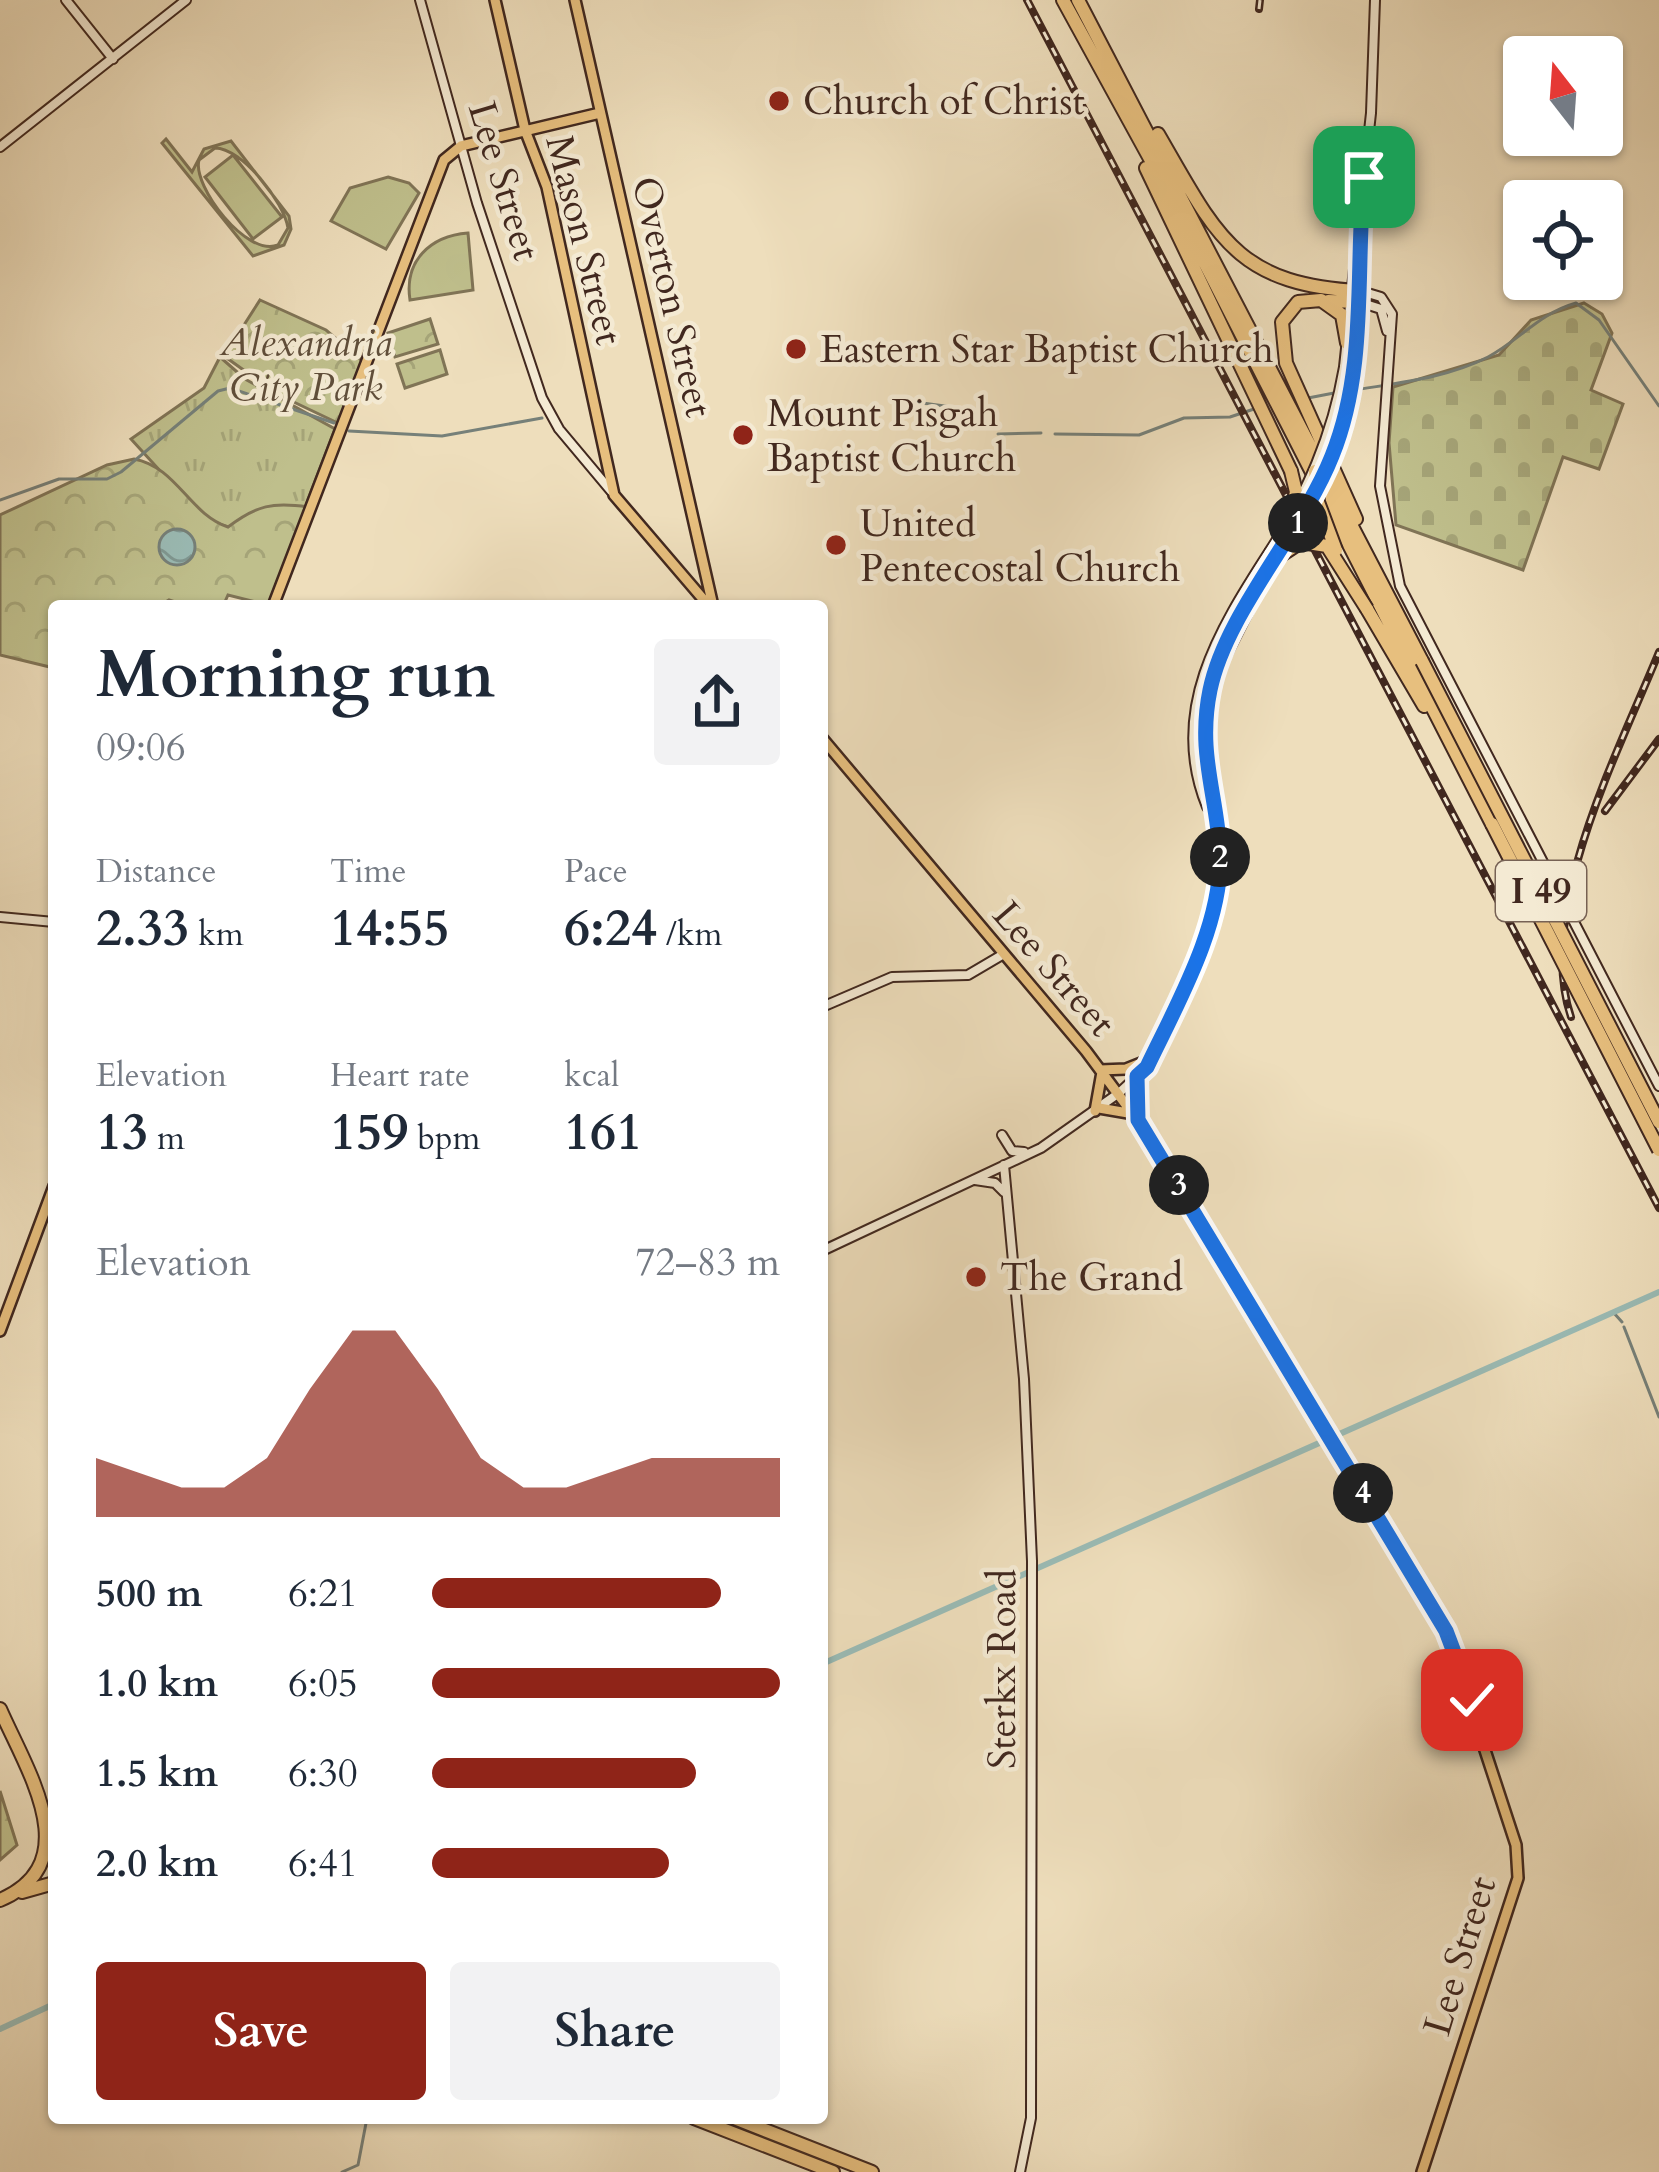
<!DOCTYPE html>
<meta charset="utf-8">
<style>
:root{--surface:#fff;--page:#f2f2f3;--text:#1f2937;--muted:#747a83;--accent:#8f2418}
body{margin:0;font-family:Cardo,serif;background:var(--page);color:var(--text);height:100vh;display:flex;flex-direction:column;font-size:45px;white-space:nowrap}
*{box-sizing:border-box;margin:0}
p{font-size:39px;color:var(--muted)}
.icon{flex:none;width:66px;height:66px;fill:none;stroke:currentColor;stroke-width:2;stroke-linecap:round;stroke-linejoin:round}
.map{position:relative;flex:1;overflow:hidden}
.drawer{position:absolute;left:48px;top:600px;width:780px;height:1524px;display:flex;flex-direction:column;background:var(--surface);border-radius:12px;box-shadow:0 3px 9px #0004}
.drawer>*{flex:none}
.needle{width:78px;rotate:343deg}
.tools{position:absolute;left:1503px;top:36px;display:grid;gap:24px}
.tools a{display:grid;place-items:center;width:120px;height:120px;border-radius:12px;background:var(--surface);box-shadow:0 3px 9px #0004;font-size:60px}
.pin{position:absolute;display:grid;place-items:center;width:102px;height:102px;color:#fff;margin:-51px;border-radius:24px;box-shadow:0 6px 18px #0006}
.km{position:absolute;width:60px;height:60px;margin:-30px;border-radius:50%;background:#222;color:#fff;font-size:33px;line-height:60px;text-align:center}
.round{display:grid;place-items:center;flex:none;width:126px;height:126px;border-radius:12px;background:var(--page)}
.summary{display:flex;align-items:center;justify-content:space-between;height:204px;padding:0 48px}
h1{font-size:66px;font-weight:800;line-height:90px}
.stats{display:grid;grid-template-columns:repeat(3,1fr);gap:18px;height:204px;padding:12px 48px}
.stats div{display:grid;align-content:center}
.stats b{font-size:51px;font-weight:800}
.stats small{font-size:33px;font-weight:400}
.stats p{font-size:33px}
.chart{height:336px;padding:24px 48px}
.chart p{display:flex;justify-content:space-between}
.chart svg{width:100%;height:216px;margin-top:12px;fill:var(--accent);opacity:.7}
.primary-button{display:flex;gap:24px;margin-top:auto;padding:24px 48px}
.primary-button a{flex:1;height:138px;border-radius:12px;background:var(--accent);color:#fff;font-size:48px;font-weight:800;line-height:138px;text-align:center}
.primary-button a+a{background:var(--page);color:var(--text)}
ul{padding:0 48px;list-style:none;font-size:39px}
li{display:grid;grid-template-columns:192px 144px 1fr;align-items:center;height:90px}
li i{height:30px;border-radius:15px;background:var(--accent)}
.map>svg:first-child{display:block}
.grass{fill:url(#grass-tufts);stroke:#807456;stroke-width:3}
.forest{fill:url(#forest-firs);stroke:#807456;stroke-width:3}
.cemetery{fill:url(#cemetery-stones);stroke:#807456;stroke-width:3}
.park{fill:url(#park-crowns);stroke:#807456;stroke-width:3}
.pitch{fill:#bfbf8c;stroke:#807456;stroke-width:3;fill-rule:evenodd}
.water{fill:url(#water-waves);stroke:#768079;stroke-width:3}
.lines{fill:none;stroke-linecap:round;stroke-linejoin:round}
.stream{stroke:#768079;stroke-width:3}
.canal{stroke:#9abbb5;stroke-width:6}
.secondary-casing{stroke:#41281f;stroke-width:12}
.primary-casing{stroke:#41281f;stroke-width:14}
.highway-casing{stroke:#41281f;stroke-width:16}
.secondary{stroke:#f4ead3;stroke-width:8}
.primary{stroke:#e7bf7e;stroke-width:9}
.highway{stroke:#e7bf7e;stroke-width:12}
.rail-casing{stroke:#41281f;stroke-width:8}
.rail{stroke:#f4ead3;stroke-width:3;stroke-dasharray:9;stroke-linecap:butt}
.secondary-bridge-casing{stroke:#41281f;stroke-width:12;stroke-linecap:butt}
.highway-bridge-casing{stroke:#41281f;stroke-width:16;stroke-linecap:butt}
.secondary-bridge{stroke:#f4ead3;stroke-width:8}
.highway-bridge{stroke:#e7bf7e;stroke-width:12}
.route-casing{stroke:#fff;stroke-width:24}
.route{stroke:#1a73e8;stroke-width:15}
.poi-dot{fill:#8f2418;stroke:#f4ead3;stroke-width:4.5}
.labels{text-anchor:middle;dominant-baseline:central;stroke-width:9;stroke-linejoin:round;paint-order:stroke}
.shield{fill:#f4ead3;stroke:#776255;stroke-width:3}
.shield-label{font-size:36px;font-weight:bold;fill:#41281f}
.poi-label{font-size:39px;fill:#41281f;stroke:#f4ead3;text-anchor:start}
.street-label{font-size:39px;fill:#41281f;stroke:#f4ead3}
.park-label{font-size:39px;font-style:italic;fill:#604e3a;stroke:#f4ead3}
</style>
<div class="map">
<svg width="1659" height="2172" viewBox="0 0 1659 2172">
<defs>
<pattern id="grass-tufts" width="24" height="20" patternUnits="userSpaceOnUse" patternTransform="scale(3)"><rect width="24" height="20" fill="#bfbf8c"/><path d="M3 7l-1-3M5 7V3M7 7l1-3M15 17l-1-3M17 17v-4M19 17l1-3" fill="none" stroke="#a5a478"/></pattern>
<pattern id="forest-firs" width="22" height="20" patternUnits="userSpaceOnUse" patternTransform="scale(3)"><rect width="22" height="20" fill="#bfbf8c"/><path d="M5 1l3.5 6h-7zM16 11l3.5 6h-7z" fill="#a5a478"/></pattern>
<pattern id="cemetery-stones" width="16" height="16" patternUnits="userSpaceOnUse" patternTransform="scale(3)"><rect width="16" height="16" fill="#bfbf8c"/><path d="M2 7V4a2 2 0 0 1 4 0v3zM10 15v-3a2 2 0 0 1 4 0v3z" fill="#a5a478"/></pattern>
<pattern id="park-crowns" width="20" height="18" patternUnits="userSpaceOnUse" patternTransform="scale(3)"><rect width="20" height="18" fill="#bfbf8c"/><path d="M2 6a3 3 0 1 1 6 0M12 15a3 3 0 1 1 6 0" fill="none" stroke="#a5a478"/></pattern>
<pattern id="water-waves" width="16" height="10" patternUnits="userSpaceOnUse" patternTransform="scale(3)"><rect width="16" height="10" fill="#9abbb5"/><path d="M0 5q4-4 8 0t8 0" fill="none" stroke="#7f9893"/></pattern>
</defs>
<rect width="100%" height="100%" fill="#eedebc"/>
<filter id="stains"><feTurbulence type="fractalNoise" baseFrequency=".00167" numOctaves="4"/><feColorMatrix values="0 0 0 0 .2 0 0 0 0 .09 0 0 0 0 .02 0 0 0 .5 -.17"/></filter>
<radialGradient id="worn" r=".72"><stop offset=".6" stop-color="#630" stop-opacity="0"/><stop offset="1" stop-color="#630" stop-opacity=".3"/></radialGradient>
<path class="grass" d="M220,357l25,22 90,50 -31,81 -76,17 -24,-8 -73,-80 73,-51z"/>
<path class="forest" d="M0,1791l17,54 -17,15z"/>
<path class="cemetery" d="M1584,303l18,11 10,19 -21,57 32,14 -24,65 -36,-12 -40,113 -127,-45 -7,-82 4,-56 106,-32 32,-35z"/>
<path class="park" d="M260,300l66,30 40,34 -24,61 -65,-31 -53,-38z
M430,319l8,25 -43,13 -7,-24z
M440,350l7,24 -42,14 -8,-24z
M134,459c43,8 55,55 94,68 29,-22 45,-25 80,-20l-36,99 -44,-11 -5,11h-36l-18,-6 -10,6h-105v62l-54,-13v-140l107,-50z"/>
<path class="pitch" d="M166,139l26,33 12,-23 27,-8 58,75 2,13 -7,16 -31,11 -91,-113zM215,148c27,0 69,54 73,80l-10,17c-31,13 -86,-59 -79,-85z
M233,155l49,62 -29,22 -48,-62z
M388,177l21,6 10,10 -33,56 -55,-28 19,-33z
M468,233l5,57 -63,10c-6,-39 20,-64 58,-67z"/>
<path class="water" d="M159 547a18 18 0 1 1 36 0a18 18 0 1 1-36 0Z"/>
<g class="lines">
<path class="stream" d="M1349,391c46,-8 96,-12 139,-34 32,-17 50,-43 88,-54l23,17 60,86
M1308,398l26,-5
M915,402l37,5 17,18
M349,431l93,5 100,-18
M998,434l43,-1
M1055,434l84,1 45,-17 46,-1 27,-9
M0,500l59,-21h48l14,-7 97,-81 12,-3 104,35
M1613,1312l9,10
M1624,1327l35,90
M342,2172l16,-7 9,-47"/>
<path class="canal" d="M822,1664l837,-372
M0,2029l54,-25"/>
<defs>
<path id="secondary" d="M66,0l47,59
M420,0l57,203 65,195 17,31 52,62
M0,147l186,-147
M1361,291l20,6 11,17 -12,172 20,100 259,500
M1359,302l22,7 6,22
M1348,324l23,-211 4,-113
M1344,367l3,-28
M1354,370l8,-176
M1207,807c-39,-95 11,-176 62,-255
M0,917l54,5
M822,1007l70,-30 76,-2 34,-20
M1002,1135l10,16 12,1
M1004,1165l20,214 8,182 -1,557 -11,54
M975,1180l20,3 9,9
M822,1251l219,-103 78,-55 28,-26 43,-95 29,-91 1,-29 -14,-71 5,-95 64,-127"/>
<path id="primary" d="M495,0l30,130 22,57 67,308 95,111
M575,0l138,606
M273,606l171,-446 17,-14 139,-33
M822,738l264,313 61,82 299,498 70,214 2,33 -96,294
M1100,1070l26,-1 25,-10
M1137,1076l1,38
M1099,1108l35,6
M1095,1111l7,-39
M0,1331l54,-145"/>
<path id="highway" d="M1063,0l108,197 321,627
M1078,0l344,661
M1158,134c58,100 77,151 202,157
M1146,168l145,303
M1328,301l31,1
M1347,343l-5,-28 -21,-15 -23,2 -16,20 4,41 70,156
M1367,609l57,97
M0,1709c27,62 88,153 0,191
M22,1892l32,-9
M694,2118l139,54
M734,2118l138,54"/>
</defs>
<use href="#secondary" class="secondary-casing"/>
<use href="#primary" class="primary-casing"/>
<use href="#highway" class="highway-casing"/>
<use href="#secondary" class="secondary"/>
<use href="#primary" class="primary"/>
<use href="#highway" class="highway"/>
<defs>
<path id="rail" d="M1027,0l632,1208
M1259,9l1,-9
M1605,811l54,-72
M1571,1017c-36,-106 47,-264 88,-365"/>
</defs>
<use href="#rail" class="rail-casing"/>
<use href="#rail" class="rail"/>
<defs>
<path id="secondary-bridge" d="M1269,552c38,-59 63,-116 75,-185
M1279,552l55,-100 20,-82"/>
<path id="highway-bridge" d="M1315,471l3,31 18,48
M1289,520l7,-28 -5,-21
M1275,559l26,-17 26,4 40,63
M1422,661l237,461
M1492,824l167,326"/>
</defs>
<use href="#secondary-bridge" class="secondary-bridge-casing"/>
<use href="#highway-bridge" class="highway-bridge-casing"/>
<use href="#secondary-bridge" class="secondary-bridge"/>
<use href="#highway-bridge" class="highway-bridge"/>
</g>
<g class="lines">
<defs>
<path id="route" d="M1364,177c-9,92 4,190 -32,279 -30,76 -106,156 -122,234 -13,63 7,104 10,163 3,71 -43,151 -73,214l-10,9 1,44 308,511 26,69"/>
</defs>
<use href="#route" class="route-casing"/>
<use href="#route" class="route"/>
</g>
<g class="poi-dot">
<circle cx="779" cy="101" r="12"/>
<circle cx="796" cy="349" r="12"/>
<circle cx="743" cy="435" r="12"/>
<circle cx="836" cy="545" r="12"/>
<circle cx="976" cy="1277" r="12"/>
</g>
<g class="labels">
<rect class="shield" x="1496" y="861" width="90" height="60" rx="9"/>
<g class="shield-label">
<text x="1541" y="891">I 49</text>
</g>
<g class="poi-label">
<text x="803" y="101">Church of Christ</text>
<text x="820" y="349">Eastern Star Baptist Church</text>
<text x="767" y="413">Mount Pisgah<tspan x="767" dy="45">Baptist Church</tspan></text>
<text x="860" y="523">United<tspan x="860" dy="45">Pentecostal Church</tspan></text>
<text x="1000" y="1277">The Grand</text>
</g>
<g class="street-label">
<text transform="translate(504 181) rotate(73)">Lee Street</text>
<text transform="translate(584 240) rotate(76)">Mason Street</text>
<text transform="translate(672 297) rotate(77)">Overton Street</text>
<text transform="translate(1054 969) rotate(49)">Lee Street</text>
<text transform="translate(1002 1669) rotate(-90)">Sterkx Road</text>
<text transform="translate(1460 1956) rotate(-73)">Lee Street</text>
</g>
<g class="park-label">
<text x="306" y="342">Alexandria<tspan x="306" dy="45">City Park</tspan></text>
</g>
</g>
<rect width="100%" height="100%" filter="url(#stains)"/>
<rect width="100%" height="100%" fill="url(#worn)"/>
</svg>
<div class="tools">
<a><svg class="needle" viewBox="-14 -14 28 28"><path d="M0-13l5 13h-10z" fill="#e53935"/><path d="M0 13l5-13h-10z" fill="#747a83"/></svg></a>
<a><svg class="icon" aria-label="locate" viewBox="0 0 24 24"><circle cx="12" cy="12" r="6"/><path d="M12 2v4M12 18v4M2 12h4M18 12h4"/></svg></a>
</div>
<div class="pin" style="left:1364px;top:177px;background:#1e9e55"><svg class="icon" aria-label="arrive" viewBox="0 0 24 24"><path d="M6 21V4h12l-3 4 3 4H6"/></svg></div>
<div class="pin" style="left:1472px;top:1700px;background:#d93025"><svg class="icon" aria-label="check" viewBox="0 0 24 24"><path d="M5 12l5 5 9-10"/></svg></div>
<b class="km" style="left:1298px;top:523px">1</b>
<b class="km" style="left:1220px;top:857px">2</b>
<b class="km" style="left:1179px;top:1185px">3</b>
<b class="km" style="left:1363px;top:1493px">4</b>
<section class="drawer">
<div class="summary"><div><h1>Morning run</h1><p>09:06</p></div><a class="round"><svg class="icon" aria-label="share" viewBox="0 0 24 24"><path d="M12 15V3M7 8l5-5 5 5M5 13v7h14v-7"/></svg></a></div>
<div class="stats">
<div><p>Distance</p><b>2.33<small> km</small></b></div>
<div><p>Time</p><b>14:55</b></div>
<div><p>Pace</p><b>6:24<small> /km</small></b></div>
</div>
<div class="stats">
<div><p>Elevation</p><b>13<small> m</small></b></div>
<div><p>Heart rate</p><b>159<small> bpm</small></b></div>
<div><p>kcal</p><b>161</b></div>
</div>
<div class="chart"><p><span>Elevation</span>72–83 m</p>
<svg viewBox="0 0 160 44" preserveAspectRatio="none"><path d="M0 44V32L10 35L20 38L30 38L40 32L50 18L60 6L70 6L80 18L90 32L100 38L110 38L120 35L130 32L140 32L150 32L160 32V44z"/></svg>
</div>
<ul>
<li><b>500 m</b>6:21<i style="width:83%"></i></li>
<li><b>1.0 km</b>6:05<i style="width:100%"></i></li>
<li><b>1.5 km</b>6:30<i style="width:76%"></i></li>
<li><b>2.0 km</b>6:41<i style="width:68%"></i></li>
</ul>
<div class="primary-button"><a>Save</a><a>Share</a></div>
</section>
</div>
